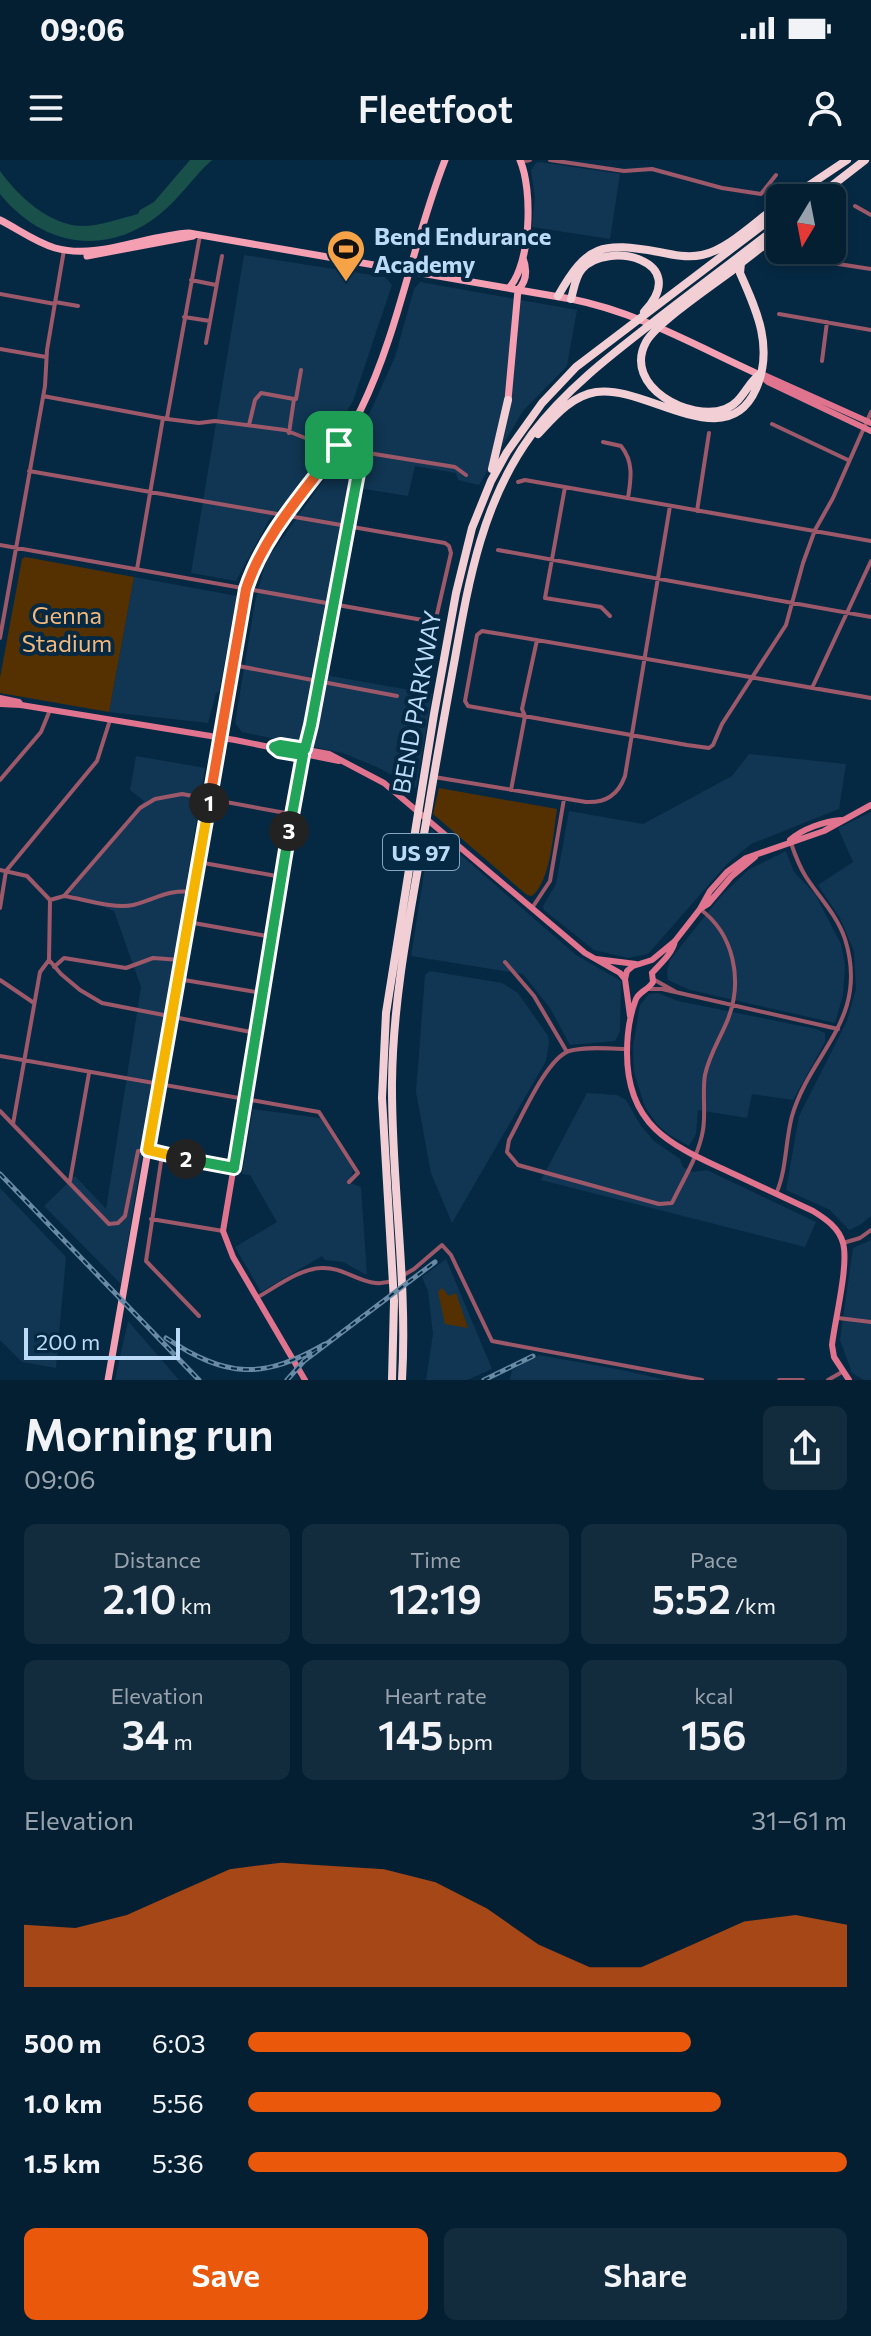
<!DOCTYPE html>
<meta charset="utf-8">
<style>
:root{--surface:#041f32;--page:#122c3e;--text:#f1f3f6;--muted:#97a2ac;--line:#253d4d;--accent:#ea580c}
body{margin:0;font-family:Commissioner,sans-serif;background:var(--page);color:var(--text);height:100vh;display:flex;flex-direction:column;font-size:30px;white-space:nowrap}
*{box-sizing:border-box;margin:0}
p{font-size:26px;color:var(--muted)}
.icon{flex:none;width:44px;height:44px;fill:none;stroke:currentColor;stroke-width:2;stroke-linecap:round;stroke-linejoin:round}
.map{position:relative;height:1220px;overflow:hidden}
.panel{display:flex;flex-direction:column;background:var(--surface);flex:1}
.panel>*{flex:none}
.needle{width:52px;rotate:190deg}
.tools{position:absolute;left:766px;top:24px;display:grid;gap:16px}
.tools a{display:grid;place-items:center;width:80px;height:80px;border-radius:12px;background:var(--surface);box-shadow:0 4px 12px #0003,0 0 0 2px var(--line);font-size:40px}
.scale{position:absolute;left:24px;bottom:20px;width:156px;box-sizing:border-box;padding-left:8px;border:4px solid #bbdaf7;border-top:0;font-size:22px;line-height:28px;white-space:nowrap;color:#bbdaf7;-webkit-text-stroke:6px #062943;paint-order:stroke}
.pin{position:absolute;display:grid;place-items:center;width:68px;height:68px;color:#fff;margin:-34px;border-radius:16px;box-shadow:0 4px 12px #0006}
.km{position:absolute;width:40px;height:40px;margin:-20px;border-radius:50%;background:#222;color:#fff;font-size:22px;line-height:40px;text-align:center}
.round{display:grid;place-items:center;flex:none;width:84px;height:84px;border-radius:12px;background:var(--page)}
.overview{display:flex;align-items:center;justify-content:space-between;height:136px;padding:0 24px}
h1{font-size:44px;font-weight:600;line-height:60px}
.stats{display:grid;grid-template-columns:repeat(3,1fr);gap:12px;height:136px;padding:8px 24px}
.stats div{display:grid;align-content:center;border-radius:12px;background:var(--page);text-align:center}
.stats b{font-size:40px;font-weight:600}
.stats small{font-size:22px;font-weight:400}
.stats p{font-size:22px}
.chart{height:224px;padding:16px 24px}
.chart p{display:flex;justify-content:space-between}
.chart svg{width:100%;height:144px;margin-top:8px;fill:var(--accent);opacity:.7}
.primary-button{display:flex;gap:16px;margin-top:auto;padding:16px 24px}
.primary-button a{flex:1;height:92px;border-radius:12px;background:var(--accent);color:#fff;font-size:32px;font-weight:600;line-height:92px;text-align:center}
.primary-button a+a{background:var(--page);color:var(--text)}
ul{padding:0 24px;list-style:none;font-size:26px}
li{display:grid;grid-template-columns:128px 96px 1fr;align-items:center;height:60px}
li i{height:20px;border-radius:10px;background:var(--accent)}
.status{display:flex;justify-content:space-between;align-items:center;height:56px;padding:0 40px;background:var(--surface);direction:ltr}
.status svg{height:22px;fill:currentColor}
header{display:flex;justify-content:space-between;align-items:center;height:104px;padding:0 24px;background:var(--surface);font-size:36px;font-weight:600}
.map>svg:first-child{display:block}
.built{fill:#103653}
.green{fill:#553102}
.water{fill:#19504a}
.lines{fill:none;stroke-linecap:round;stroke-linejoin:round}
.street{stroke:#9d5969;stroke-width:4}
.secondary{stroke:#e0738e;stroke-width:6}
.primary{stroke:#f49fb2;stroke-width:7}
.highway{stroke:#f2cfd5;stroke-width:8}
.rail-casing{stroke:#698aa5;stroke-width:5}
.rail{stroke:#062943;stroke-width:2;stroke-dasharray:6;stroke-linecap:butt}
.split-1-casing{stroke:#fff;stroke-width:16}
.split-2-casing{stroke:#fff;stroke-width:16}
.split-3-casing{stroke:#fff;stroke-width:16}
.split-4-casing{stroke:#fff;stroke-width:16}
.split-1{stroke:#f0652b;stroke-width:10}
.split-2{stroke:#f5b400;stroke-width:10}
.split-3{stroke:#22a559;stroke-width:10}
.split-4{stroke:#22a559;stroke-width:10}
.labels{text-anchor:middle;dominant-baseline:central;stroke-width:8;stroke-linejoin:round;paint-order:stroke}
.shield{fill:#062943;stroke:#85a5c1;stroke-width:2}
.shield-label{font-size:22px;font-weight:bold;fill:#bbdaf7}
.poi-label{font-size:24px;font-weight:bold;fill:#bbdaf7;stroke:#062943;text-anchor:start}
.park-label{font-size:24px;fill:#f3b87b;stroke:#062943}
.street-label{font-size:24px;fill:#bbdaf7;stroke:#062943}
</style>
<div class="status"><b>09:06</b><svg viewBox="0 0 49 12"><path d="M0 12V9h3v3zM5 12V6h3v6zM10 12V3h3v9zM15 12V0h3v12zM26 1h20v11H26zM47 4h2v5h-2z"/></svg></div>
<header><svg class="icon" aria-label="menu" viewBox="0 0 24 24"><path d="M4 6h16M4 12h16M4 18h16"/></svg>Fleetfoot<svg class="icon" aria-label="person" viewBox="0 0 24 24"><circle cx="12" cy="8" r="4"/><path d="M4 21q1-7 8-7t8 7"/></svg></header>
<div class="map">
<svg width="871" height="1220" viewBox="0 0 871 1220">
<rect width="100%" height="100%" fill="#062943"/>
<path class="built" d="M540,2l80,12 -10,65 -78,-12 3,-29 -4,-28 5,-7z
M244,95l141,22 7,8 -39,116 -31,51 -36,50 -17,18 -33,61 -45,-8z
M420,122l157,28 -10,56 -44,45 -44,74 -21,-5 -2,-7 -41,-7 -7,30 -49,-8 -34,187 107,19 -16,94 -37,-20 -36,-15 -101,-21 -7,-9 20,-121 11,-41 100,-140 29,-64 19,-68z
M134,417l103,19 -18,96 -3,1 -8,30 -99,-11z
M749,594l97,10 -7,45 -88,35 -24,20 -79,90 -20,4 -34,-8 -50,-40 -1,-4 13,-22 13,-73 74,13 89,-48z
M136,596l69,12 -84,516 -77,-78 31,-30 31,33 35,-222 -27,-76 -49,-19 79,-91 -14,-11z
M871,652v404l-11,9 -11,5 -19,-20 -44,-20 13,-74 48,-95 9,-32 -2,-38 -14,-33 -22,-33 35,-23 -15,-34z
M431,669l145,126 45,26 -1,50 -5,10 -45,4 -20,-37 -27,-34 -112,-18z
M786,691l8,21 21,22 26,50 4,21 -2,30 -8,28 -145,-33 -22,-10 -1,-9 3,-11 51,-64 27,-26z
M430,811l72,12 16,10 30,43 1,6 -3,19 -94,162 -21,-50 -15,-81 9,-117z
M658,833l20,8 138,28 9,4v9l-32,58 -41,-6 -5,24 -49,-8 -2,24 -7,12 -21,-12 -11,-10 -12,-17 -11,-35 -1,-26 7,-41 9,-11z
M587,933l30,2 9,5 15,26 13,15 26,18 3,8 9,5 15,-2 109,52 -11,25 -264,-67z
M253,949l67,9 33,51 -3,14 11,4 6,88 -24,-13 -18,-2 -3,-4 -61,36 -26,-45 42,-25 -27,-47 -8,-1z
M0,1028l66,69 -10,111 -34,-6 -22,-22z
M871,1080v140h-7l-12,-7 -12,-33 13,-92z
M446,1099l46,110 -25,11h-41l7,-46 -5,-43 -6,-14z
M128,1161l51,59h-64z
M539,1195l83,15 44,10h-156l2,-10z"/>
<path class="green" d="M25,397l109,20 -25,135 -109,-19v-15l22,-119z
M439,628l118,21c-4,25 -6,71 -25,87l-5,-1 -94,-81z
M442,1128l7,8 7,-3 12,35 -23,-4 -7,-32z"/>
<path class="water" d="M190,0h22c-19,17 -32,38 -52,54 -54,44 -118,32 -160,-20v-23c18,25 50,55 83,55 17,0 39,-8 55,-12l2,-4 14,-8z"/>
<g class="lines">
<path class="street" d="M550,0l74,11 28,-2 70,19 39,6 15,-19
M521,2l9,-2
M855,46l16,9
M793,97l78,12
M191,120l25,5
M0,134l55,10
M55,142l23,4
M779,154l92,16
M184,157l26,4
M206,183l16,-87
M0,189l46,8
M822,201l5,-39
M43,236l124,23 32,4 16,-2 70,9 28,11 26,4 23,7 93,15 11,8
M296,239l5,-29
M871,252l-38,86 -18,32 -12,33 -17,62 -64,99 -9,21 -4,3 -22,-3 -219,-39 -3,-5 12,-66 5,-4c130,21 259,45 389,67
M167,258l33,-183
M772,264l76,36
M249,265l6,-25 6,-7 33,6 -5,34
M603,282l18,4c13,16 10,33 7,52
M315,283l8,5 6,10
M518,322l7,-2 346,61
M565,327l-20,111 56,9 9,9
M697,351l12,-78
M0,385l428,76 6,-1 3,-6 14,-61 -2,-7 -4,-3 -416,-72
M498,390l373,67
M137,409l26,-151
M0,478l45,-252 2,-36 17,-100
M233,505l164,31
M812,528l59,-127
M305,589l57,-297
M434,617l152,25c20,1 32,-7 39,-26l45,-270
M0,620l41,-48 9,-22
M511,630l14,-74 -3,-7 15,-69
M198,702l84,15
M0,710l27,6 23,24 -1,60 12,14 19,16 22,13 154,30
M64,736c20,3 49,13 69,9 24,-6 34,-16 60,-13
M50,740l14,-4 76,-88 15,-9 27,-5 109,20
M0,748l6,-37 91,-110 13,-41
M532,748l18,-27 14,-82
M188,762l84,15
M505,802l29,34 33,56
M54,807l10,-9 62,10 27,-10 28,2
M178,819l84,14
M653,819l23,13
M0,820l34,23
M649,829h13l176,40
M627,889c-18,0 -40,-3 -58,2 -23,8 -48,68 -60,89l-2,12 11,13 141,39 13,-1c11,-23 27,-48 31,-73 3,-18 -1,-37 2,-55 4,-20 16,-38 23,-56 15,-39 6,-85 -28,-110
M0,896l319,56 39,61 -9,9
M0,951l109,113 9,-1 7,-7 13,-65 10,-1 86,18
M13,964l27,-152 9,-12
M162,995l-16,106 53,55
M70,1021l19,-108
M776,1034c11,-25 9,-52 16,-78 19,-65 78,-97 53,-177 -8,-24 -26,-42 -39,-62 -7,-11 -11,-22 -15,-34
M151,1059l72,12
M843,1083l17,-5 11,-8
M402,1116l12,-7 28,-24 9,10 41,86 210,39
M258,1137c18,-10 41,-28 63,-29 26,-2 46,24 73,12
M838,1158l33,4
M779,1220h24
M828,1220l14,-8"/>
<path class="secondary" d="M760,215l8,7 103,49
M764,215l107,48
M0,538l19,4 2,3
M0,544l21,1 214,35 104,21
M274,587l6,-2 49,9 55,29 201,170 35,20 5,6
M303,595l-80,476 10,26 72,123
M790,680c12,-11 35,-19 51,-20
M700,749l8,-5 23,-27 24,-20
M596,799l40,5
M652,813l1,9c-5,8 -13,9 -17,17 -7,18 -9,35 -9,54 0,77 49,94 109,122 26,12 51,24 77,36 13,8 26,17 30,32 6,22 -8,76 -11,102l2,12 15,23
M652,813c9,-10 20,-19 23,-32
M630,856l-5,-37 2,-8 6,-5 19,-6 23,-19 25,-32 10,-18 17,-19 19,-14 78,-27 47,-26"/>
<path class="primary" d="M0,60c18,9 35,22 55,28 43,12 91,-13 134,-15l382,66c67,13 127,48 189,76
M87,96l106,-20
M509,128c22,-25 24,-98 11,-128
M508,240l10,-110c9,-9 9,-21 5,-32
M108,1220l138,-791c23,-69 83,-116 115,-180 38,-78 52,-168 84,-249"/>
<path class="highway" d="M790,38l57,-38
M816,38l49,-38
M741,104c-21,16 -84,58 -95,78 -24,45 45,80 79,67 17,-6 21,-24 34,-34
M558,136c29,-52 44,-54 101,-44 14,3 29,6 43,3 26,-5 56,-36 78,-51
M571,139c3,-10 4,-22 11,-30 25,-29 111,-9 62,43
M538,274c16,-17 33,-38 58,-42 50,-8 130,65 160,-3 18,-41 1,-78 -16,-116l1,-10 39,-30
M492,309l16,-69
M392,1220l2,-79 -12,-203 4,-85 48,-299 22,-121 16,-65 19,-47 16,-29 35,-49 34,-36 204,-155
M402,1220c6,-100 -11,-199 -10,-298 1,-93 22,-186 37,-277 8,-49 17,-98 26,-147 14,-79 28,-158 77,-224 34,-45 80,-80 124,-114 41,-32 83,-63 124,-95"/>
<defs>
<path id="rail" d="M0,1014l199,206
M166,1178c61,40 96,42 159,6
M287,1220l17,-19 131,-99
M484,1220l49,-24"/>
</defs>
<use href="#rail" class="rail-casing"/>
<use href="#rail" class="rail"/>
</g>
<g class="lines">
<defs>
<path id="split-1" d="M209,643l37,-214c18,-55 60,-99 93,-144"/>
<path id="split-2" d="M186,999l-38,-9 61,-347"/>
<path id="split-3" d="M186,999l48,9 55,-337"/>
<path id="split-4" d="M289,671l14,-76 -24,-4 -5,-4 6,-2 25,4 6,-24 51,-273 -23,-7"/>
</defs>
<use href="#split-1" class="split-1-casing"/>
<use href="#split-2" class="split-2-casing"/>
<use href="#split-3" class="split-3-casing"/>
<use href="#split-4" class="split-4-casing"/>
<use href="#split-1" class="split-1"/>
<use href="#split-2" class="split-2"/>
<use href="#split-3" class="split-3"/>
<use href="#split-4" class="split-4"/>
</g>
<defs>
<symbol id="stadium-pin" viewBox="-11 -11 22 30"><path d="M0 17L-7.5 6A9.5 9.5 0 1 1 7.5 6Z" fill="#f5a346" stroke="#062943"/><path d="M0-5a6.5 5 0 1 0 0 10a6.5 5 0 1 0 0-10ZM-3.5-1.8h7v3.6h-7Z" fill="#111"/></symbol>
</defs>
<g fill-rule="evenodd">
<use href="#stadium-pin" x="324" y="67" width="44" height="60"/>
</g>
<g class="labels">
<rect class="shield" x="383" y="674" width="76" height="36" rx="6"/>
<g class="shield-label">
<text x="421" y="692">US 97</text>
</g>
<g class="poi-label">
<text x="374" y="75">Bend Endurance<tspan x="374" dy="28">Academy</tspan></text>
</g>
<g class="park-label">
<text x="67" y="454">Genna<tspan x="67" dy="28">Stadium</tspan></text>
</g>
<g class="street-label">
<text transform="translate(416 542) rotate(-80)">BEND PARKWAY</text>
</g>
</g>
</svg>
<div class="tools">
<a><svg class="needle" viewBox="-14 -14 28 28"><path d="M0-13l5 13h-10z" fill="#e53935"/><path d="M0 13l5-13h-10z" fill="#97a2ac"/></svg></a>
</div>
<div class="scale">200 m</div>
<div class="pin" style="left:339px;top:285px;background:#1e9e55"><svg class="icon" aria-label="arrive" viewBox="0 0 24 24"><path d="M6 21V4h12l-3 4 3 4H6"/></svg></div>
<b class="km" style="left:209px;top:643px">1</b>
<b class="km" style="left:186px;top:999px">2</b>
<b class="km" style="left:289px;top:671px">3</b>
</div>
<section class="panel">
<div class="overview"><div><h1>Morning run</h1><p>09:06</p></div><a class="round"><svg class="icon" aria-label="share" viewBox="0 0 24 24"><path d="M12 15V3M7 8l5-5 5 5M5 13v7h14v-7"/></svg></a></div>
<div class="stats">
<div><p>Distance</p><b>2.10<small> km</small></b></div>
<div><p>Time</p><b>12:19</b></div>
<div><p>Pace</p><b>5:52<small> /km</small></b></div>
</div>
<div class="stats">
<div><p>Elevation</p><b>34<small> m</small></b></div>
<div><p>Heart rate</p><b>145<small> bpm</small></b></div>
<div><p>kcal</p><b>156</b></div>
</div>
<div class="chart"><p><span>Elevation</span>31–61 m</p>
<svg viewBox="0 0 160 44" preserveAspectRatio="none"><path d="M0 44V25L10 26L20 22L30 15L40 8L50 6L60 7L70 8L80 12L90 20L100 31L110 38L120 38L130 31L140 24L150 22L160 25V44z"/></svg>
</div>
<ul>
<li><b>500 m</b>6:03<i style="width:74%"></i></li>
<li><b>1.0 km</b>5:56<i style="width:79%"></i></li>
<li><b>1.5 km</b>5:36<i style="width:100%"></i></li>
</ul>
<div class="primary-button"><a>Save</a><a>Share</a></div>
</section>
